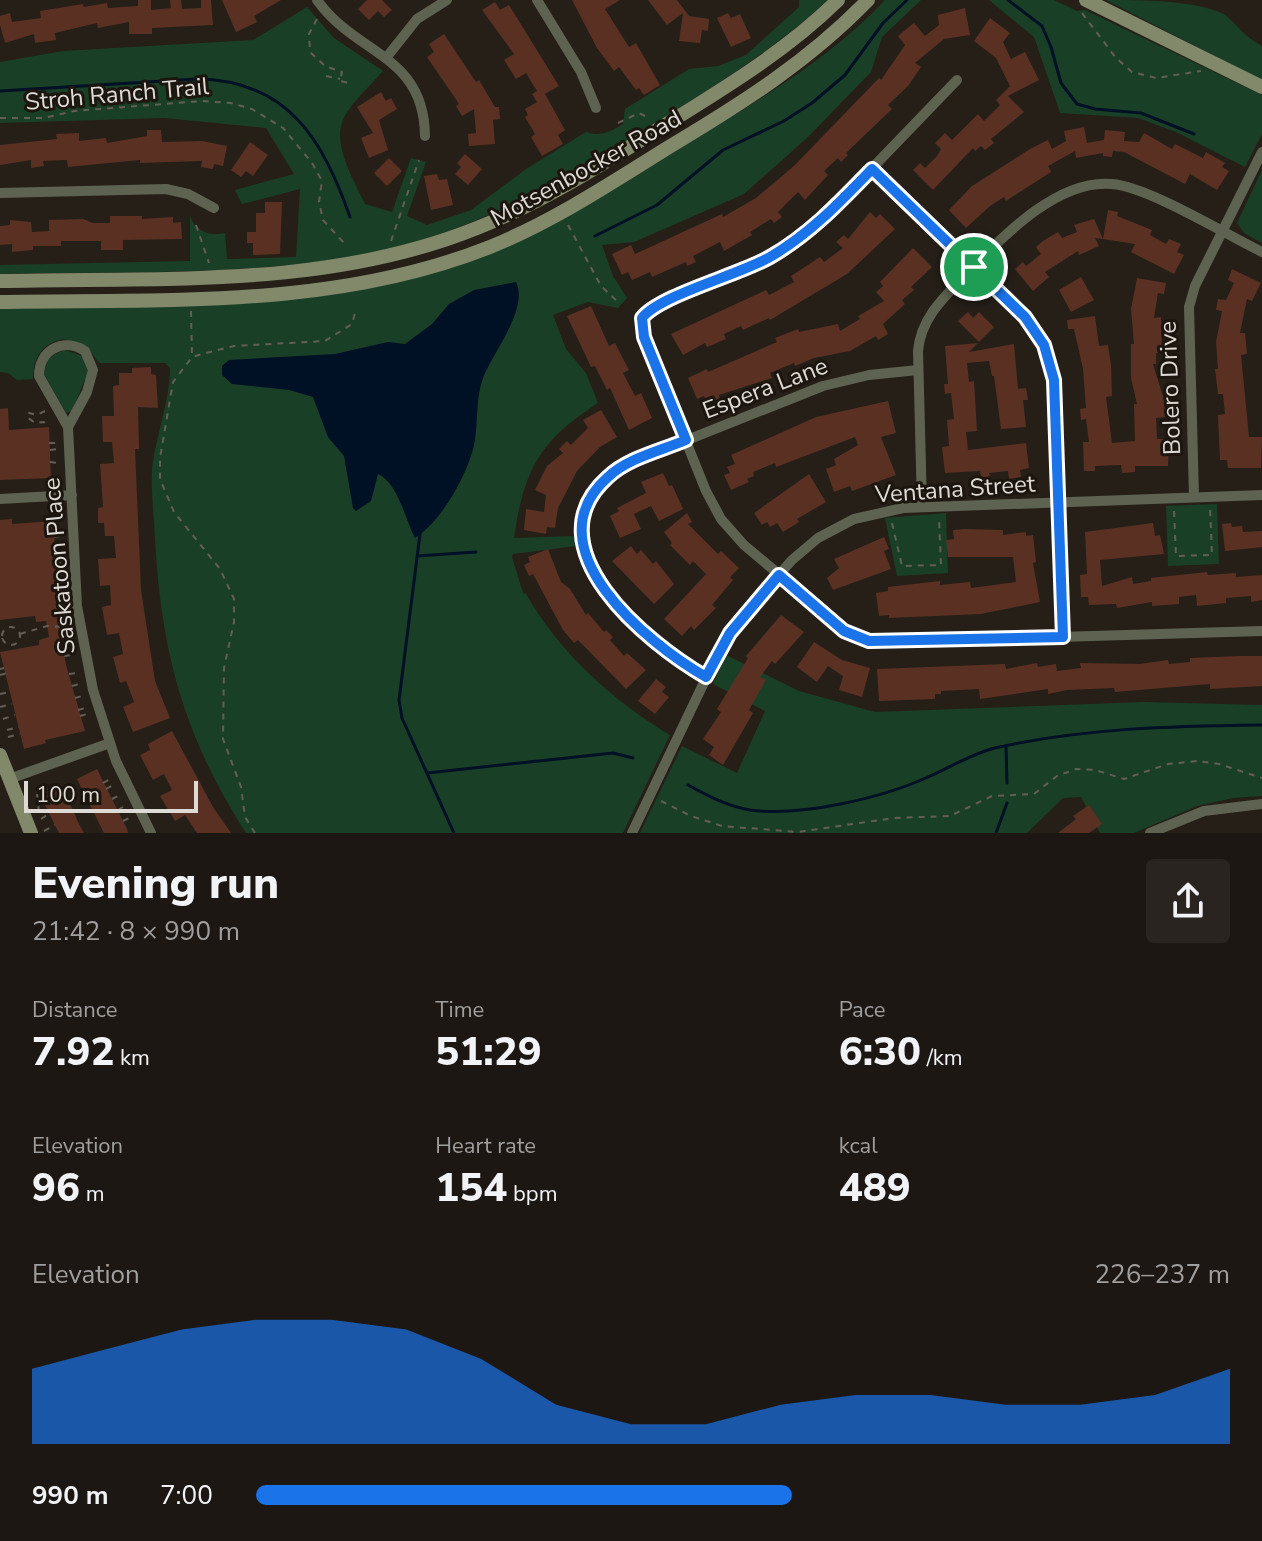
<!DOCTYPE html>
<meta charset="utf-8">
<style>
:root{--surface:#1c1712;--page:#292420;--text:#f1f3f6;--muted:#a09f9f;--accent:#1a73e8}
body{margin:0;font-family:"Nunito Sans",sans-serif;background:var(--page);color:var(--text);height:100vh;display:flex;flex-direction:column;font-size:30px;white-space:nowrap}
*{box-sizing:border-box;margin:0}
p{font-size:26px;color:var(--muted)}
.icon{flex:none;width:44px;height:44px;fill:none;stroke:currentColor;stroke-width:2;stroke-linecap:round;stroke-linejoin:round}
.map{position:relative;height:833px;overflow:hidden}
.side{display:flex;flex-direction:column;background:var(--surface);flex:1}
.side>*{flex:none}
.scale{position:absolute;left:24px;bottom:20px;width:174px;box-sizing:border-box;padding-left:8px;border:4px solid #dedad5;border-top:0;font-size:22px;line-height:28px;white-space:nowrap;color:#dedad5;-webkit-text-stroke:6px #1c160f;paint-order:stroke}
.pin{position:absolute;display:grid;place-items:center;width:68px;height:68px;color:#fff;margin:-34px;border:4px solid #fff;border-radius:50%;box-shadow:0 2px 8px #0007}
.round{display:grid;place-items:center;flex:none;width:84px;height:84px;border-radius:8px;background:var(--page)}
.headline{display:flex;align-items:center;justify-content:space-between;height:136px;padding:0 32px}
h1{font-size:44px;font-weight:800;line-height:60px}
.figures{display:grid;grid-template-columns:repeat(3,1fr);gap:12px;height:136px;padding:8px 32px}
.figures div{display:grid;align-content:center}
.figures b{font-size:40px;font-weight:800}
.figures small{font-size:22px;font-weight:400}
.figures p{font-size:22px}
.chart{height:224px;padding:16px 32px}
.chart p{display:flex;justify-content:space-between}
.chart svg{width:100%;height:144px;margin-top:8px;fill:var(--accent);opacity:.7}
ul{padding:0 32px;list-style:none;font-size:26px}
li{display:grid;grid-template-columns:128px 96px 1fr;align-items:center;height:60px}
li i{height:20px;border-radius:10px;background:var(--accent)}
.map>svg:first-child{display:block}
.green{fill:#1a3f27}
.water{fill:#001025}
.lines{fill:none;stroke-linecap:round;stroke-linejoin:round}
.stream{stroke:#001025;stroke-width:3}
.building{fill:#5a3023}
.path{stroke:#645e58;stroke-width:2;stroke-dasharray:6 6;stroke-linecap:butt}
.street{stroke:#5e6250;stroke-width:10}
.secondary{stroke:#82886a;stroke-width:14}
.route-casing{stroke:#fff;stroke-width:16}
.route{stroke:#1a73e8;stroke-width:10}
.labels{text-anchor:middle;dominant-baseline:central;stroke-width:6;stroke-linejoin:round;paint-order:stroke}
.street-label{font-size:24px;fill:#dedad5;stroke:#1c160f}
</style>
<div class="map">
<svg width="1262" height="833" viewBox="0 0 1262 833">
<rect width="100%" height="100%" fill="#251f18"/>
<path class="green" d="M799,0h29c-55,50 -116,88 -178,126 -87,53 -173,105 -275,126 -122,25 -251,19 -375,22v-9l190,-4v-45c6,16 19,20 35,17l2,26 69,-2 4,-68 -58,15 -7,-14 59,-16 -28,-46 -102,-10 -164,5v-61l63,-11 190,-11 54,-33 27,31 49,33c-10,12 -35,35 -40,49 -11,26 12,62 22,84l27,8 19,-54 15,4 -19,54 20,9 44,-15 55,-41 60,-37c15,5 24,0 37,-8l2,-15 64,-40 29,-3 28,-11 53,-48z
M885,0h36l-39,37 -11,35 -63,65 -64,57 -110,48 -32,3 11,31 14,22 -9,10 -30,-6 -35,13 13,34 20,24 12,30c-59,38 -74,67 -84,135l61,-2 1,10 -63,8 -1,3 11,36 3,1c33,58 87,107 144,141l-47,98h-377c-62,-97 -85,-180 -91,-295 -1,-22 -4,-45 -3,-67 3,-34 18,-69 18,-103l-5,-5h-66l-12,-17 -24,-7c-21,4 -30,19 -30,40l-16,1 -9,-7 -8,-1v-63c157,-4 316,4 467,-47 81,-27 152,-76 223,-120 68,-42 140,-83 195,-142z
M989,0h65l23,11 8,-1 177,85v39l-17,33 -69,-35 -38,-14 -78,-5 -26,-76z
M1106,0c36,0 88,0 118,14 15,12 19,22 38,32v34z
M1262,170v73l-18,-10 -7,-10z
M65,350l17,6 6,16 -16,39 -6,2 -22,-39c1,-14 8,-20 21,-24z
M1217,504l2,60 -51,2 -2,-60z
M946,513l2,60 -51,3 -12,-58z
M726,655l73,36 76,21 269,-10 118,3v91l-29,2 -36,8 -63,27h-34l-19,-36 -18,1 -36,35h-387l42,-87 55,27 28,-62 -52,-27z"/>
<path class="water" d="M516,282c13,27 -23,70 -33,96 -7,19 -5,41 -8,62 -5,31 -33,81 -60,98 -10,-19 -17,-55 -37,-64l-7,27 -15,10 -3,-3 -9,-52 -16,-19 -15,-40 -24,-7 -57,-6 -10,-9v-9l7,-6 106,-6 53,-12 17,2 27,-20 17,-20 25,-14z"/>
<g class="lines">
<path class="stream" d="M1008,0l34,26 9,21 10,36 16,21 18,5 46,4 53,21
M0,91l197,-12c91,1 126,61 153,138
M595,236l62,-31 66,-55 61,-29 28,-18 33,-28 38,-52 24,-23
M420,534l-21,166 3,18 52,115
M417,556l59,-4
M1006,747l1,36
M427,773l186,-20 20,5
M688,785c20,11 39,21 62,25 50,7 132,-12 178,-33 23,-10 43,-23 67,-29 88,-20 178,-22 267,-23
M996,833l11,-30"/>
</g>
<path class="building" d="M138,0h13v10l20,-2 -1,-8h11l1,9 19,-1v-8h10l2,25 -61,3v6h-23v-12l-31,6 -1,-5 -42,10 1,7 -21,3 -1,-9 -29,9 -5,-18v-9l10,-3 2,9 29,-4 -1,-7 43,-7 1,3 23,-4 1,5 30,-2z
M222,0h59l-27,16 3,6 -21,10z
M367,0h15l10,10 -8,7 -6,-6 -9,9 -11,-11z
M572,0h48l-15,9 24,38 7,-4 24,42 -16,10 -5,-7 -3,2 -17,-23 -5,4 -17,-23z
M648,0h29l12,16 20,3 -1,12 -6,-1 -2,13 -21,-2 4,-28 -16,12z
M495,2l5,8 9,-5 50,81 -14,8 20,36 -7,5 5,9 -21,12 -11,-19 4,-3 -10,-17 3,-2 -3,-6 12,-7 -5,-8 5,-3 -11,-18 -10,6 -12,-19 10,-6 -32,-44z
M965,8l5,27 -26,4 -29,24 6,4 -13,19 -20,19 4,4 -46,44 2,2 -7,7 -3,-4 -14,13 4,4 -23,25 -7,-8 -20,20 4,5 -8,6 -3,-4 -21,13 2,3 -28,16 -4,-9 -27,14 3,6 -9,4 -1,-4 -34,15 -2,-5 -18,8 -4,-8 -6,3 -10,-21 19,-9 4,9 87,-40 1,3 33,-19 39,-33 84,-87 2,2 24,-35 -7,-9 16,-13 11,13 14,-11 -1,-10z
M728,13l3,5 9,-4 11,24 -20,9 -14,-29z
M990,18l20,15 -7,9 8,17 14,-7 14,28 -31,16 16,16 -33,27 3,4 -9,7 -4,-4 -6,5 -2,-3 -40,42 -20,-20 7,-7 5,5 12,-12 4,-7 -6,-6 10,-10 7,7 26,-26 6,7 16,-16 -4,-5 14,-14 -14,-28 -22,-17z
M444,34l32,48 3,-2 16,27h4l1,12 -7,1 2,24 -26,2 -1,-12 8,-1 -2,-24 -12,7 -6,-10 3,-2 -32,-47 7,-5 -5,-8z
M381,92l5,9 5,-3 6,11 -18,11 9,30 -19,8 -8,-20 12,-5 -16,-26z
M1084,127l3,16 17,-3 1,-10 20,2 -1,9 15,1 5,-9 28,16 3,-5 28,14 3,-6 19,11 -3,4 7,4 -12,19 -27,-16 -5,10 -61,-32 -11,-1 -1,6 -9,-1v-3l-27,5 -1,-7 -27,15 3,6 -45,29 -2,-4 -14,9 -24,22 -17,-18 23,-24 58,-37 18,-9 4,9 14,-8 -2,-10z
M147,130h14l1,12 40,-1 25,5 -4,20 -9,-2 -1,5 -12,-2 1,-6 -62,2v-3l-72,7 -1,-7 -24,1 1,5 -13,2v-8l-31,5v-20l57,-6 -1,-5 23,-1v8l27,-3 1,5 40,-7z
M250,142l18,13 -15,21 -7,-5 -5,6 -10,-7z
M465,154l17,15 -14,16 -13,-11 6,-7 -4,-4z
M389,158l13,13 -15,15 -13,-13z
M437,174l2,6 8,-1 6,26 -22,5 -7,-34z
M265,202h17l-2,52 -27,1v-12h-6v-11h9v-19h9z
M1108,210l10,2 -1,4 35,14 -2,5 16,9 3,-5 12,5 -4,8 7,3 -10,19 -43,-22 4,-8 -32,-5z
M870,212l6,6 4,-4 15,15 -48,45 -77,46 -1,-2 -26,12 -2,-4 -17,8 2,5 -19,8 -2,-4 -22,12 -12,-21 95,-44 3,5 25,-13 -3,-6 29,-19 4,5 19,-14 -7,-6 8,-7 4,4z
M110,216h32v3l31,-2v6l8,-1 1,17 -59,1v10h-22v-9h-40v5h-28v4l-21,2v-8l-12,1v-19l10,-1v-5l21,2 1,10 17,-1v-11l34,-1 10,4h17z
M1094,219l9,20 -8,-1 4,8 -20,9 -1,-4 -33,21 4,5 -16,14 -18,-22 8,-7 3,4 15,-12 -5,-7 7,-6 15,-9 4,6 15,-6 -3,-7z
M913,248l19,19 -21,20 3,3 -12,10 3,4 -22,20 5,10 -10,6 -2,-4 -26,15 -36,7 -19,8 -1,-3 -24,10 2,5 -53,17 1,4 -12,5 -4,-8 -7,3 -9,-21 19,-9 1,3 69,-30 -2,-4 23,-9 1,3 39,-8 2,7 20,-12 -2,-3 26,-15 -8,-9 7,-6 -3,-4z
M1232,269l29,14 -9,18 -5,-2 -7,34h5l2,21 -6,1 8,82h13l-1,31h-33l-1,-8h-7l-2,-45 7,-1 -2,-20h-5l-3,-25h3l-2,-27 6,-31 -6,-1 2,-11 8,1 8,-17 -6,-3z
M1081,277l13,23 -23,12 -12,-22z
M1137,278l29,5 -2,11 -6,-1 -4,25 7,-1 1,36h-6v11h-3l11,36 1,17 -9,1 1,21h12l-1,27h-33v6l-13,1 -1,-8 -26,1v5h-11l-1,-29h6l-3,-23 -5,1 -1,-11 6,-1 -3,-39 -9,-40h-6l-1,-9 28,-4 4,30 9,-1 3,20 1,31 -6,1 6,46 23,-2 -1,-37h3l-6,-26v-34h3l-3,-35z
M591,306l18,40 6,-3 14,27 -6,3 12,23 6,-3 11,25 -23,12 -19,-42 -3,2 -12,-24 -4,1 -24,-51z
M968,312l5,6 6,-6 15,15 -15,15 -21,-21z
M978,343l-9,9 45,-8 4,45 8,-1 2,12h-5l3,27 -25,2 -7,-53h-2l-3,-15 -22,2 2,19 5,-1 3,50 -11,1 2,18 58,-7 3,25 -9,2 1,7 -12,2 -1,-8 -19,2 1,4 -9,1 -1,-7 -35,2 -3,-26 7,-1 -2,-26 7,-1 -3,-26 -6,1 -1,-10h4l-3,-38z
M151,367v7l5,1 2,33 -20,-1 1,42h-4l6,141 14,91 15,37 -37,14 -10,-25 11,-5 -8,-21 -6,2 -7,-26 10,-3 -4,-21 -12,2 -5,-28 9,-2 -1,-20 -10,1 -2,-27 18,-1 -2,-22h-9l-1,-13h-6v-15l5,-1 -3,-43 14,-1 -2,-21h-9l-1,-26h12l-1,-30 6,-1v-12h13v-5z
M888,401l8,32 -15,4 15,38 -44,16 -2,-5 -16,6 -8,-23 10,-4 -2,-6 24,-14 -3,-8 -79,30 -1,-4 -22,9 1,4 -7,3 2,3 -18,8 -7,-15 6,-2 -3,-6 8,-3 -4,-9 85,-38z
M8,408l1,22 40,-3 2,51 -51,2v-71z
M601,410l16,27 -17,10 -23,24 -19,37 -3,20 -8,-1 -1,7 -22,-4 2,-21 18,3 2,-17 -11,-5 12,-24 16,-13 -4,-4 8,-8 4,4 17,-17 -5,-8z
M663,473l6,13 3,-1 11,24 -24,12 -8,-15 -17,8 7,15 -21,9 -10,-22 9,-5 -2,-3 29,-15 -5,-11z
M809,474l17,28 -29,17 2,3 -16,10 -6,-9 -7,4 -3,-5 -5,3 -8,-12z
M687,513l5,9 -4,2 30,30 3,-3 18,17 -9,9 3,3 -21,25 4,3 -22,22 -3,-4 -9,10 -18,-17 42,-45 -13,-13 -3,4 -20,-20 2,-2 -8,-11z
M12,519v5l41,-3 7,107 6,37 19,66 -40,9 1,3 -22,6 -24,-97 39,-7v-5l10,-3 -3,-16 -10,1 -1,-6 -35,4v-100z
M1153,523l2,13 5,-1 4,19 -64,6 2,26 30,-9 1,7 18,-3v-3l56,-6 1,3 28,-2v4l26,-2v25l-11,2v-6l-25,2v5l-29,3 -1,-11 -17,2v7l-27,2v-4l-35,6 -1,-4 -27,1 -1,-8h-7l-1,-22 7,-1 -2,-42z
M1231,523l1,4 10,-1 1,6 19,-1v16l-37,4 -3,-27z
M964,529l39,1v5l23,-3v4l7,-1 3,27 -3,1 7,39 -59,12 -92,4v-3l-10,1 -3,-23 12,-2v-4l52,-6v4l30,-3 1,6 45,-6 -3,-25h-65l-2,-17 8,-1 -1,-9z
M884,537l5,12 -5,2 7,18 -58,21 -6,-12 12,-10 -5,-9z
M631,546l6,8 4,-4 12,14 3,-3 18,23 -20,20 -42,-43z
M548,549l13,33 9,7 16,26 2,-2 16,19 2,-2 7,7 -3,3 14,16 3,-3 19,17 -20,19 -48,-49 -4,3 -11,-13 -30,-56 -4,2 -5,-11 6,-3 -2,-5z
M781,615l23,17 -29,32 -3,-3 -12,16 6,3 -17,30 4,3 -30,52 -14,-10 5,-8 -11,-8 18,-27 -4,-3 31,-51 -2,-2z
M814,642l28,18 28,8 -8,29 -23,-7 4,-14 -15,-10 -11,16 -20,-15z
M1240,656h22v30l-52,3v-5l-95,8 -1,-4 -47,2 -19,4v-5l-68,10 -1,-10 -38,2v3h-6v5l-56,2 -2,-32 128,-5 1,5 31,-6 1,4 18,-3 1,7 24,-3 -1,-5 60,1 28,-4 1,4 21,-2v-4z
M656,679l10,8 -4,5 7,5 -14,17 -17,-13z
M172,731l41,76 18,26h-34l-12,-18 -10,6 -15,-25 12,-6 -8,-16 -11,6 -13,-25 10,-5 -2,-6z
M97,769l30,60 1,4h-24l-27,-54z
M61,784l18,40 5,9h-25l-19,-38z
M1089,805l13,19 -13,9h-31l18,-14 -3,-3z"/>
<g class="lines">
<path class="path" d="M1082,13l34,45 16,14 24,6 45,-7
M317,19l-8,15 1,18 15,14 17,6 -2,9 10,2
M326,76l14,3
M0,118h44l30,-7 128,-10 29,2 21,6 31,19 29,35 10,18 -3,21 4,18 21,23
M618,123l21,-10 10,5
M196,225l13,38
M568,225l33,61 16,15
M391,241l28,-81
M191,311l1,45
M45,411l-8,4 -8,-2 -2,4 8,6 9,-1 2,5
M49,443h7
M50,450l7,-1
M50,462l7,1
M1174,511l2,45 36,-1 -2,-48
M892,523l10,43 39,-1 -2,-47
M54,537l6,-1
M53,544l8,-1
M55,562h7
M55,575l7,-1
M56,587l7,-1
M57,599l7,-1
M58,605h7
M2 636a9 9 0 1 1 18 0a9 9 0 1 1-18 0Z
M20,634l27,-8 20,1
M65,650l6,-2
M64,656l8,-1
M0,669l4,-1
M69,674l7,-1
M0,675l7,-2
M72,686l7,-2
M0,694l10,-2
M75,698l7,-2
M0,707l12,-3
M78,710l7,-2
M80,716l7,-2
M3,719l12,-4
M7,730l12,-3
M8,737l12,-3
M103,783l7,-4
M106,789l7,-4
M112,799l6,-3
M661,801l30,15 31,10 76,6 96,-14 56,-2 42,-20 42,-2 23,-18 19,-7 19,1 29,9 44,-15 29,-3 22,3 43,14
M118,810l5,-3
M39,812l-2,-18 11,-6 1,2
M41,819l9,-6
M123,821l6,-3
M44,831l11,-6
M255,833l-10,-16 -4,-30 -18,-48 1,-71 10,-46v-23l-14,-30 -46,-57 -14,-33v-21l13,-76 19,-25 10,-3 32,-8 91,-5 27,-17 3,-11"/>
<path class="street" d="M317,0c40,56 107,54 108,136
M537,0l44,72 15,36
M386,58l31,-39 30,-19
M872,169l153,148 19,28 10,35 9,257
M0,193l166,-4 22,5 26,14
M642,318l2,19 62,154 15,28 23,26 106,89 19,7 22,1 371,-11
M642,318l12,-11c61,-24 122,-46 172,-91l131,-136
M68,427l19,-35 6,-22 -8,-19c-22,-14 -46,-1 -46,25l29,51 9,179 16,84 23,71 35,72
M1194,497l-5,-190 6,-21 67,-134
M0,499l72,-4
M922,506l-4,-155c3,-37 33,-60 56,-85 33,-34 86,-87 138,-82 37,3 113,50 150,68
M706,677c-27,-16 -49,-35 -72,-57 -32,-31 -64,-62 -47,-111 7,-20 21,-35 40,-45l196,-78 46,-11 49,-5
M9,779l101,-36
M632,833l88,-184 20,-30 52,-59 26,-22 36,-19 49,-11 359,-13
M1150,833l54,-22 58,-7"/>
<path class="secondary" d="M1086,0l176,87
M0,281c160,-4 326,8 477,-53 64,-25 122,-62 180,-98 64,-40 127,-77 181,-130
M0,302c165,-3 334,7 490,-55 64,-26 121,-64 179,-100 72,-43 140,-86 199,-147
M0,755l31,78"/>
</g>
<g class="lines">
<defs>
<path id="route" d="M872,169l153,148 19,28 10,35 9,257 -194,4 -25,-10 -65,-56 -49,58 -24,44c-58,-33 -177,-130 -98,-200 20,-19 52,-26 78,-37l-42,-103 -2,-19c18,-23 97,-43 128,-61 40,-23 70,-55 102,-88z"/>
</defs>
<use href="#route" class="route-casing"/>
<use href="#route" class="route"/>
</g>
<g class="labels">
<g class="street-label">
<text transform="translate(117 94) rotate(-5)">Stroh Ranch Trail</text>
<text transform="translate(586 168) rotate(-29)">Motsenbocker Road</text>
<text transform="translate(765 388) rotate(-21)">Espera Lane</text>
<text transform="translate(1170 388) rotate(-92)">Bolero Drive</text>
<text transform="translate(955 489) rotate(-4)">Ventana Street</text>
<text transform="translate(59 566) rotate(-95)">Saskatoon Place</text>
</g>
</g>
</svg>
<div class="scale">100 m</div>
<div class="pin" style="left:974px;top:267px;background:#1e9e55"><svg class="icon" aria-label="arrive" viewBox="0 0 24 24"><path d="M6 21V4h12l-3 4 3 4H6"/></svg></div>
</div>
<section class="side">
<div class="headline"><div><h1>Evening run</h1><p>21:42 · 8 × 990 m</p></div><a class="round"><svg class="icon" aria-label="share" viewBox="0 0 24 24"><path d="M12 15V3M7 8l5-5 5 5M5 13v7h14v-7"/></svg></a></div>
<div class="figures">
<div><p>Distance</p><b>7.92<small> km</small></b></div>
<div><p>Time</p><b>51:29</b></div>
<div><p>Pace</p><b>6:30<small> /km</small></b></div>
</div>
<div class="figures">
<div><p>Elevation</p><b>96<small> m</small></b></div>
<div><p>Heart rate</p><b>154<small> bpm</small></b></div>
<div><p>kcal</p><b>489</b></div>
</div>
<div class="chart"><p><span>Elevation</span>226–237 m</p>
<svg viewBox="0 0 160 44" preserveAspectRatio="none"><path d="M0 44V21L10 15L20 9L30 6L40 6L50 9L60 18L70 32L80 38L90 38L100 32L110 29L120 29L130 32L140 32L150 29L160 21V44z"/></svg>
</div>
<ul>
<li><b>990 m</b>7:00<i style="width:55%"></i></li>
</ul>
</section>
